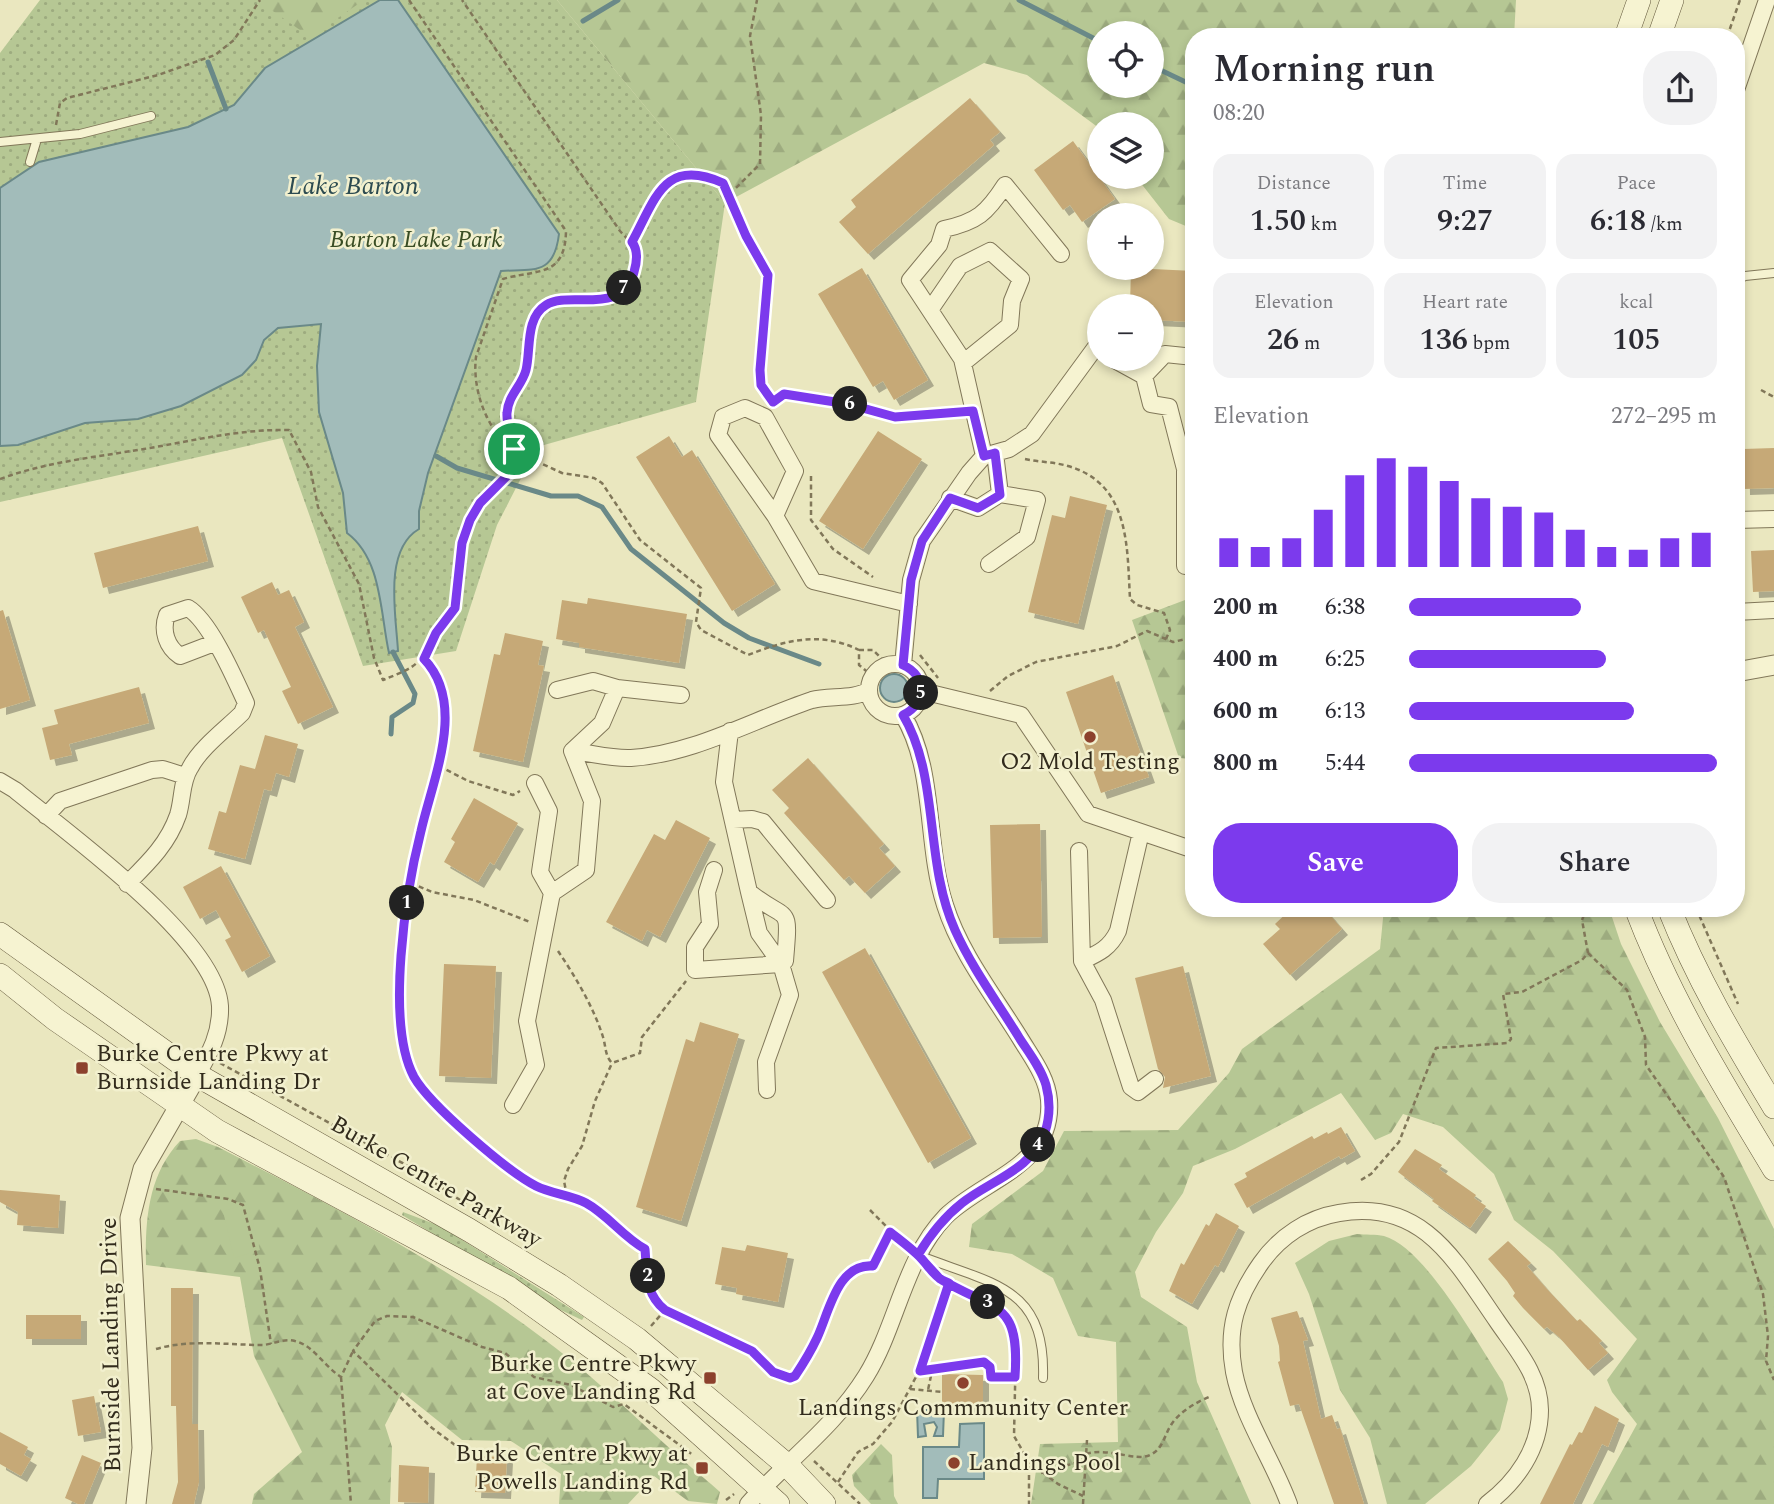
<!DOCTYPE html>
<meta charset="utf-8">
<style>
:root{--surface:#fff;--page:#f2f2f3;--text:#2b2b33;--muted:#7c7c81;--accent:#7c3aed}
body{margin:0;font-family:Spectral,serif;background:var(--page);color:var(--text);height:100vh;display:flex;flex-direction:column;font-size:26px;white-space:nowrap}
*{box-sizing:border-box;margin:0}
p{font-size:23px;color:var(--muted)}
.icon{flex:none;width:38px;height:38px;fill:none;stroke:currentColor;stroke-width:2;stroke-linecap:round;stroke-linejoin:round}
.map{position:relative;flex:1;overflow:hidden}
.details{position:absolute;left:1185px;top:28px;width:560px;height:889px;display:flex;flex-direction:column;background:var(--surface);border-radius:28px;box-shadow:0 4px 10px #0003}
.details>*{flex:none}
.tools{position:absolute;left:1087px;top:21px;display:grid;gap:14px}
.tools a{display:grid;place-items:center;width:77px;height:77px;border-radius:50%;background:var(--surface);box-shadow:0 4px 10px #0003;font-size:35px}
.pin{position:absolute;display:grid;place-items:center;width:60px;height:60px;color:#fff;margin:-30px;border:4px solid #fff;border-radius:50%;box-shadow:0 2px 7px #0007}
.km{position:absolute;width:35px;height:35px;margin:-18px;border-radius:50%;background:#222;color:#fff;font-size:19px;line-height:35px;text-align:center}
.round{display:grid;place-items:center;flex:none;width:74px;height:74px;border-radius:28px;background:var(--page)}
.headline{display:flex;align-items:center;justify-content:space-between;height:119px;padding:0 28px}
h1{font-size:38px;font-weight:600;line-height:52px}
.stats{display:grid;grid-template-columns:repeat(3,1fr);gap:10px;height:119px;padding:7px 28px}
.stats div{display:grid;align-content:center;border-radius:18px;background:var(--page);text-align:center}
.stats b{font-size:30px;font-weight:600}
.stats small{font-size:19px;font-weight:400}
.stats p{font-size:19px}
.chart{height:196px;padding:14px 28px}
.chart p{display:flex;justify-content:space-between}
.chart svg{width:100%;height:126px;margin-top:7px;stroke:var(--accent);stroke-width:6}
.button{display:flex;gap:14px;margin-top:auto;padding:14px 28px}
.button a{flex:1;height:80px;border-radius:28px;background:var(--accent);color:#fff;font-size:28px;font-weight:600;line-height:80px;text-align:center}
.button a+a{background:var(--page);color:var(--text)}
ul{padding:0 28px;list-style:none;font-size:23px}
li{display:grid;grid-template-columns:112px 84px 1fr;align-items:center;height:52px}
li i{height:18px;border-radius:9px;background:var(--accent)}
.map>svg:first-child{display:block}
.grass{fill:url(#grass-dots)}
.forest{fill:url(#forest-firs);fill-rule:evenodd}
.pitch{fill:#b6c794}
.water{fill:#a2bcba;stroke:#6a8988;stroke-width:2}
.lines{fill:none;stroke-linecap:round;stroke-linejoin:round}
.stream{stroke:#6a8988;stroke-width:5}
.building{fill:#c6a977;filter:url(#shadow)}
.service-casing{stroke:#817759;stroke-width:10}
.minor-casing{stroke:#817759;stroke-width:18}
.tertiary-casing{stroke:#817759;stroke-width:21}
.secondary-casing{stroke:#63583c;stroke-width:24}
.path{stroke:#817759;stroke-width:2.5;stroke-dasharray:5 3.5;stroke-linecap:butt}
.service{stroke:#f6f3d1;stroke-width:8}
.minor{stroke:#f6f3d1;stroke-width:16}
.tertiary{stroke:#f6f3d1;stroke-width:19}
.secondary{stroke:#f6f3d1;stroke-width:23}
.route-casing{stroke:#fff;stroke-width:14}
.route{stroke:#7c3aed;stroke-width:9}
.poi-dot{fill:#8c412d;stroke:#f2f0ce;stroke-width:2.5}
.labels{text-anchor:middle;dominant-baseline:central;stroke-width:5;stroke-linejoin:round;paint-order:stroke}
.park-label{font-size:24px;font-style:italic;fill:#394d24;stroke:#f2f0ce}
.poi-label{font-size:24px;fill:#322b1c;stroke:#f2f0ce}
.street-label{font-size:24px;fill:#322b1c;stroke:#f2f0ce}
.water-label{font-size:26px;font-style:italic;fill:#2c4b51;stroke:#f2f0ce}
</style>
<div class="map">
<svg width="1774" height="1504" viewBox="0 0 1774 1504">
<defs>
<pattern id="grass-dots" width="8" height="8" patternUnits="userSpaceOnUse" patternTransform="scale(1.75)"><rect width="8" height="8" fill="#b6c794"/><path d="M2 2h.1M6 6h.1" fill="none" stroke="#9dab7f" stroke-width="1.8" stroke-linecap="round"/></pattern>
<pattern id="forest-firs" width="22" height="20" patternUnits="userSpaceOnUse" patternTransform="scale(1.75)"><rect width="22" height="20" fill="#b6c794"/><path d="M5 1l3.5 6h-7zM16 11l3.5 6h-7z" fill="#9dab7f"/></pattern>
<filter id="shadow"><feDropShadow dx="6" dy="6" stdDeviation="0" flood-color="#0004"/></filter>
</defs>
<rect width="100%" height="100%" fill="#eae7bf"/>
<path class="grass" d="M40,0h517l168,203 -29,199 -159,45 -40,78 -41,126 -93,15 -81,-228 -282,64v-449z
M403,1212l37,14 144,91 -2,3 -32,-15 -148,-90z"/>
<path class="forest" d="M257,0h107l-54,37z
M557,0h959l-2,37h-320l-1,192 -24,-10 -33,-42h16v-53h-53v4l-72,-53 -43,-12 -259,140zM1152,33v53h-53v-53z
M1193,597v162l-14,-1 -47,-138z
M1384,908h225l12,36 39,78 58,96 56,111v275h-181l44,-80 -25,-32 -5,-12 30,-41 -84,-88 -39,-31 -20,-46 -51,-47 -40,-13 -12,19 -16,7 -34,-47 -106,56 -42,17 -10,27 -27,39 -21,40 6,25 46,30 10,55 54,122h-220l9,-60 78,-2 -2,-100 -38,-6 -25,-58 -41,-24 -43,-7 3,-23 71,-53 21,-40 114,-1 51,-57 13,-24 138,-100z
M196,1139l22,8c122,63 247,127 354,214 48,39 91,84 139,123l9,8 -3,12 -29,-3 -34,-25 -26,28h-69l2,-30 -50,-33 -49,-1 -60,-48 -17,33 7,22 -2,57h-138l2,-10 48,-42 -48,-96 -14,-79 -94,-12c-1,-45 2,-90 34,-124z
M1357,1234c8,1 19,0 27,2 41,11 95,110 119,146l5,17 -8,31 -29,36 -46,38h-38l-17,-66 -30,-48 -31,-96 -14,-31 34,-22z
M881,1444l11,11 2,41 4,8h-27l-17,-18 -2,-11z"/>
<path class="pitch" d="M248,1204l12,46 -26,8 -11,-47z"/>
<path class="water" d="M380,0h18l161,234c-5,41 -24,35 -58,37l-73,202 -9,38v18c-36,21 -23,86 -21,122l-9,2c-9,-41 -7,-94 -42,-120l-4,-40 -24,-81 -2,-46 4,-42 -43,4 -14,12 -8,20 -14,15 -61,31 -43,13 -53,4 -67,22 -18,1v-258l39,-26 149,-35 46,-22 31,-37z
M880 688a14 14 0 1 1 28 0a14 14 0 1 1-28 0Z
M917,1410h27l-1,26h-9l3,-9 -3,-5 -10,2 2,12 -8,1z
M984,1423v56h-46l-1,19h-14v-51h36l1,-23z"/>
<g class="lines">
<path class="stream" d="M1019,0l80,41
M583,21l35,-21
M208,62l18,47
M1152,66l42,20
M436,456l21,12 94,28h27l24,11 29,42 93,74 25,15 70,26
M391,734l1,-17 21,-14 2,-9 -22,-42"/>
</g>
<path class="building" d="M970,98l30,34 -10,8 4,5 -126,109 -29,-32 17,-15 -5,-7z
M1073,141l42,58 -33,23 -12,-17 -7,5 -29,-40z
M862,268l66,112 -34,20 -11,-19 -10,6 -55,-93z
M1131,268l63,3v51l-42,-2v-14h-22z
M878,431l44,28 -59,90 -44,-28z
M669,436l13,21 10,-7 83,134 -43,27 -96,-154z
M1774,448v40l-30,1 -1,-40z
M1070,496l37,9 -29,119 -50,-12 24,-97 13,3z
M198,526l10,35 -105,27 -9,-35z
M1774,550v41l-21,1 -2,-41z
M272,582l6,13 11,-5 15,32 -9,5 38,80 -35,17 -16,-33 9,-4 -27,-57 -6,3 -17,-36z
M588,598l99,16 -8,49 -100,-16v-4l-23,-4 6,-39 25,4z
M3,610l27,90 -30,9v-98z
M505,633l38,8 -5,24 6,1 -21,96 -50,-11 21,-97 6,1z
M1113,675l36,102 -48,16 -35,-101z
M139,687l10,36 -80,21 3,11 -22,5 -8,-32 16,-4 -4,-14z
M265,735l33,9 -9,33 -13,-4 -5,18 -7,-2 -19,70 -37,-10 11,-38 7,2 14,-48 15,4z
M808,758l76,86 -5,4 16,18 -30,27 -16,-17 -5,4 -60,-67 5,-5 -17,-18z
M474,798l44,25 -24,42 -4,-3 -12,20 -34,-20 11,-20 -4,-3z
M676,820l34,18 -50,99 -13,-7 -5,11 -36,-19 48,-88 11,6z
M1040,824l2,113 -49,1 -3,-113z
M221,866l49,90 -28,16 -17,-32 6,-3 -15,-27 -16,9 -17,-32z
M1292,908h32l18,21 -52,46 -27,-31 17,-15 -5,-5z
M865,948l106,190 -43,25 -106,-191z
M444,964l52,2 -5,112 -52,-2z
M1183,966l28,110 -48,12 2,-11 -7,-8 -23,-91z
M700,1022l39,12 -58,187 -45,-14 50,-168 8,3z
M1341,1127l14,24 -14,8 -2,-3 -92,52 -13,-24 13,-7 -2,-4 67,-37 2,3 13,-7 1,2z
M1415,1149l27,16 -3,4 37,26 -2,3 12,8 -16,22 -38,-27 2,-2 -36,-27z
M0,1190l60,5 -2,33 -41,-3 1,-13 -18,-10z
M1216,1213l23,13 -21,41 -3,-2 -23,39 -23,-13 12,-28 3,2 22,-41 3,2z
M1508,1241l23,22 -4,3 19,22 31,33 3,-2 22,22 -3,2 9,10 -20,17 -29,-33 -12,-10 -3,2 -21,-21 -10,-12 2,-3 -8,-12 -19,-22z
M747,1245l41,8 -10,49 -42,-8 1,-6 -22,-4 7,-37 23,4z
M171,1288h22l-1,136h6l1,58 -5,22h-22l6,-22 -2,-76h-5z
M1297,1311l11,29 -5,1 18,78 11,-4 5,14 3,-1 24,76h-30l-35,-100 -9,2 -12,-44 2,-1 -1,-15 -8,-28z
M26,1315h55v24h-55z
M942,1374l41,1v32h-41z
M94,1396l7,36 -23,4 -6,-36z
M1595,1406l24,13 -11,28 -6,-3 -29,60h-33l30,-60 2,1 7,-13 3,1z
M0,1432l28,15 -4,8 7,4 -10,17 -21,-12z
M82,1455l19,8 -17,41h-6l-13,-6z
M477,1456l30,1 -2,36 -30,-1z
M399,1465l30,2 -1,36 -30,-1z"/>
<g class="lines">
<defs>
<path id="service" d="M0,142l80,-8 71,-18
M30,162l7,-23
M1736,281l9,-5 29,-3
M918,1255c73,29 128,30 125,123"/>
<path id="minor" d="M1736,90l31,-90
M930,310l30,-44 30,-15 31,28 -9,22 -2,24 -47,38
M1113,359l31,17 7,28 18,3 16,62v97l9,-1
M1144,376l21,-22 29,3
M984,456l-22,-97 -52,-79 29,-35 5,-16c33,-7 43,-16 61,-44l56,69
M950,498l28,10 22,-14
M775,516l-57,-81 5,-18 22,-9 20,9 30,54 -20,45 38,65 96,23
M1736,520l38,-1
M989,564l38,-27 10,-37 -37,-6 -5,-41
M1736,612l38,-2
M869 690a26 26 0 1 1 52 0a26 26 0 1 1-52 0Z
M903,665l8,-85 11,-39 47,-68 15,-17 25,-7 23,-15 63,-86 4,2
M557,690l36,-9 24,7
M922,691l99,24 67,99 106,36
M730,731l-6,51 25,110 10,41 22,31 9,31 -24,67 1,28
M572,751l30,-28 15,-35 64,7
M0,781l15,9c53,44 201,149 205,216 1,27 -10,47 -23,69
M535,783l14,28 -9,61 12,21
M46,816l14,-15 92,-31 11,-1 22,7
M733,820l19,-1 11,3 64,78
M1079,851l3,110c17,-8 28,-13 36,-30l23,-99
M714,870l-7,22 3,32 -15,23v23l86,-6
M127,884c21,-21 41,-40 51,-69 5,-16 3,-33 12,-47 11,-21 36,-39 52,-55l4,-10c-11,-24 -36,-82 -58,-95l-21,7c-6,16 0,32 13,41l34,-13
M749,892c40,32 41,9 36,69l-4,3
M1082,961l21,39 28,87 7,5 17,-13
M513,1105l23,-40 -9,-44 25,-128 34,-23 6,-69 -20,-50c19,2 40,8 59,7 63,-4 121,-38 181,-58 17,-5 42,0 57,-10
M748,1504c39,-43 87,-78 118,-128 31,-50 38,-117 80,-160 38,-37 108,-50 103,-116 -2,-23 -17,-42 -29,-62 -26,-42 -60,-85 -75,-133 -20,-61 -9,-135 -42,-190
M1289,1504c-16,-44 -46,-86 -55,-132 -8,-44 3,-75 27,-109 19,-27 47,-45 78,-50 84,-15 117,49 158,108 19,28 43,54 43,89 0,39 -24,72 -53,94"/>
<path id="tertiary" d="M1736,672l38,-7
M136,1504l6,-56 -12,-230 13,-49 54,-94"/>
<path id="secondary" d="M1626,37l13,-37
M1659,37l13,-37
M1636,908c35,93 87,176 138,261
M1669,908c28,71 66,134 105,199
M0,934l197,141 272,155 90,55 78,54 151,127 36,38
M0,975l55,44 162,112 292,157 141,101 128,115"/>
</defs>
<use href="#service" class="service-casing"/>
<use href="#minor" class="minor-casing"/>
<use href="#tertiary" class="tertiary-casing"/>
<use href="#secondary" class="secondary-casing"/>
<path class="path" d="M409,0l157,231c-1,47 -29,38 -63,48l-27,78c-4,31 10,74 37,91
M1727,37l13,-37
M56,125l4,-22 7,-5 91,-23 57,-20 19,-15 26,-40
M730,194l30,-30 1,-49 -11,-79 7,-36
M632,242l34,-60 13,-8 15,-1 28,10 8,11 16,42 22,39 -8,95 1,15 12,17 11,-8 64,10 47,13 61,-5
M1761,390l13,7
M1736,450l7,-1
M1025,459c14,3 29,3 43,7 62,18 59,80 62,133l7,6 27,8 6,17 -4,9
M518,465l22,-2 22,10 32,5 8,5 38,57 61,48 -5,34 5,8 47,25c38,-15 73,-24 111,-5v15l12,10
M811,476v44l22,29 40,28
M0,479c46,-17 96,-22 144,-30 48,-8 95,-20 145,-19l22,42 7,35 41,77 15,74 9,22c37,-15 35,-14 53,-48 5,-9 16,-16 19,-26 9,-28 3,-58 14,-85 11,-23 36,-34 49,-56 -4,-16 -10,-32 -11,-48 -2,-18 11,-28 18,-43 9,-21 -2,-57 22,-70 8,-3 19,-2 27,-2 42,-2 61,-10 62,-54l-16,-17 -158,-231
M859,650h14l15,15
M920,655l18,23
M424,658c42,46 9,120 -3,172 -15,60 -36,193 -7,247 16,28 93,94 122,109 16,8 35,9 50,17 22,12 37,34 58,46 3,24 1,45 21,61l87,41 21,21 17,6 5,-2c8,-12 16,-25 22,-38 12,-25 20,-75 56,-72l17,-34
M990,691l18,-15 28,-14 81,-16 30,-15 26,11 21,-5
M439,766l29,15 45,14 7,-4
M411,883l21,9 42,8 56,22
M1696,908l42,96
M558,951c17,25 36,57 45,86 3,10 2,19 9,26l28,-10 2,-16 44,-56
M1588,953l39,37 18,47 1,28 78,112 39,117 5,42 -2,25 8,19
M220,1063l197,108 49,33
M1361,1180l10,-6 28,-32 37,-94 72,-5 3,-4 -8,-45 19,-2 60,-32 6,-7 -6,-33 5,-12
M156,1189l72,10 15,6 17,64 11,75
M567,1196l-3,-15 4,-12 14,-23 13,-45 17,-38
M870,1210l36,36
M936,1275l60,32 14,15 6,21 -2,93 15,26v42
M651,1326l14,-16
M156,1349c34,-10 72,-4 107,-4 11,-1 21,-7 32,-4 18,4 30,26 46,36l12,-26
M920,1371h12l-4,19
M932,1371l20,-7 32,-3 6,6 1,10h23
M341,1377l10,127
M910,1389l32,3
M455,1445l-23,-17 -79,-77 22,-30 12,-5 26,1 69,30 23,6 29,24 37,8 42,22 11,-3 69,51
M1086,1454c23,-7 50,8 64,1 13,-6 14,-19 21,-30 9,-14 26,-23 40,-29
M814,1461l46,43
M1029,1462l29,22 25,12
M1041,1473l44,-13
M838,1482l20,-30 15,-8 19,-22 33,-62 24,-77
M726,1500l8,-6
M1083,1504l4,-64"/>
<use href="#service" class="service"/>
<use href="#minor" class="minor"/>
<use href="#tertiary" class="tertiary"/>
<use href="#secondary" class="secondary"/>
</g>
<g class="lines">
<defs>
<path id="route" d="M514,449l4,16 -38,38 -10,17 -8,23 -7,65 -19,25 -12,26c43,45 9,119 -3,172 -15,59 -36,192 -7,246 16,28 93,94 122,109 16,8 35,9 50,17 22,12 37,34 59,46 2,24 0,45 20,61l87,41 21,21 17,6 5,-2c8,-12 16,-25 22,-38 12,-25 20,-75 56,-72l17,-34c10,8 21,16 30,25 7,7 13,18 22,23 55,32 78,21 73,97h-24l-1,-10 -6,-5 -64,9 29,-88 -9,-4 -22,-24c12,-20 25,-37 44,-52 29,-23 70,-33 83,-71 5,-15 5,-32 1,-47 -5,-17 -17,-32 -26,-46 -22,-36 -48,-71 -65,-109 -31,-68 -15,-153 -52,-215 24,-12 24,-39 0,-50l8,-85 11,-39 28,-43 28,10 22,-13 -5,-42 -11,3 -11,-45 -78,6 -47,-13 -64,-10 -11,8 -12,-17 -1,-15 8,-95 -22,-39 -23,-53c-59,-26 -67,15 -91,59 6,8 5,20 2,30 -12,45 -65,18 -88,33 -21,13 -15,45 -20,65 -4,16 -18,25 -19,43 -1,11 5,25 7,36"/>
</defs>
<use href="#route" class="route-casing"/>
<use href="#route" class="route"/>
</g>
<g class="poi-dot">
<circle cx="1090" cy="737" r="7"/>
<rect x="75" y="1061" width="14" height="14" rx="3.5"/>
<rect x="703" y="1371" width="14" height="14" rx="3.5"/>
<circle cx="963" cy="1383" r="7"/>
<circle cx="954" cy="1463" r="7"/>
<rect x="695" y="1461" width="14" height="14" rx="3.5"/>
</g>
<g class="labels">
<g class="park-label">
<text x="416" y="240">Barton Lake Park</text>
</g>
<g class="poi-label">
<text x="1090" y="762">O2 Mold Testing</text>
<text x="96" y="1054" text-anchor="start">Burke Centre Pkwy at<tspan x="96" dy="28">Burnside Landing Dr</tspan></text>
<text x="696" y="1364" text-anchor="end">Burke Centre Pkwy<tspan x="696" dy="28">at Cove Landing Rd</tspan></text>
<text x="963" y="1408">Landings Commmunity Center</text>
<text x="688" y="1454" text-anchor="end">Burke Centre Pkwy at<tspan x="688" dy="28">Powells Landing Rd</tspan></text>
<text x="968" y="1463" text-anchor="start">Landings Pool</text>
</g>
<g class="street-label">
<text transform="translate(436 1182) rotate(30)">Burke Centre Parkway</text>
<text transform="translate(111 1345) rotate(-91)">Burnside Landing Drive</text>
</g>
<g class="water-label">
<text x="353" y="186">Lake Barton</text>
</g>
</g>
</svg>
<div class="tools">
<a><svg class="icon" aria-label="locate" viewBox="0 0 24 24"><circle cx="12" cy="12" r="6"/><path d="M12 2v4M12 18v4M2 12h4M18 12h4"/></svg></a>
<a><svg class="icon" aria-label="layers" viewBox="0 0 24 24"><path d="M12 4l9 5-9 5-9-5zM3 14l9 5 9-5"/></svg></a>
<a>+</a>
<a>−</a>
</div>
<div class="pin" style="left:514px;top:449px;background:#1e9e55"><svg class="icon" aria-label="arrive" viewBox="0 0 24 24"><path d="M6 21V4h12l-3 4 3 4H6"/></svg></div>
<b class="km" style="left:407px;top:903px">1</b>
<b class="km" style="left:648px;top:1276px">2</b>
<b class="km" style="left:988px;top:1302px">3</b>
<b class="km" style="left:1038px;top:1145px">4</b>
<b class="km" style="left:921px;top:693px">5</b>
<b class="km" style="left:850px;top:404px">6</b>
<b class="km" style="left:624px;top:288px">7</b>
<section class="details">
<div class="headline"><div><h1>Morning run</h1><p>08:20</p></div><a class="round"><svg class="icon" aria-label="share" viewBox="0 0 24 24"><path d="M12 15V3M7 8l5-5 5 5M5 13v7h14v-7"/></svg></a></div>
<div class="stats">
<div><p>Distance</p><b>1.50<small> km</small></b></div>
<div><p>Time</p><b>9:27</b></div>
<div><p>Pace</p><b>6:18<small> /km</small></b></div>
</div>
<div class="stats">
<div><p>Elevation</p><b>26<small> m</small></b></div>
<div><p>Heart rate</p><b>136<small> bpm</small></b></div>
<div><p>kcal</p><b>105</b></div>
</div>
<div class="chart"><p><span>Elevation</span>272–295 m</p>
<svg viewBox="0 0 160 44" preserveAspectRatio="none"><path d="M5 44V34M15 44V37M25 44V34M35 44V24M45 44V12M55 44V6M65 44V9M75 44V14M85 44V20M95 44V23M105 44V25M115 44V31M125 44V37M135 44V38M145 44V34M155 44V32"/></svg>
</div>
<ul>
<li><b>200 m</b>6:38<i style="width:56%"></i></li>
<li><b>400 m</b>6:25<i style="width:64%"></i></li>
<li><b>600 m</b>6:13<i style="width:73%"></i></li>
<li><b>800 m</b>5:44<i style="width:100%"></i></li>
</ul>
<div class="button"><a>Save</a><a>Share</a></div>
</section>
</div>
